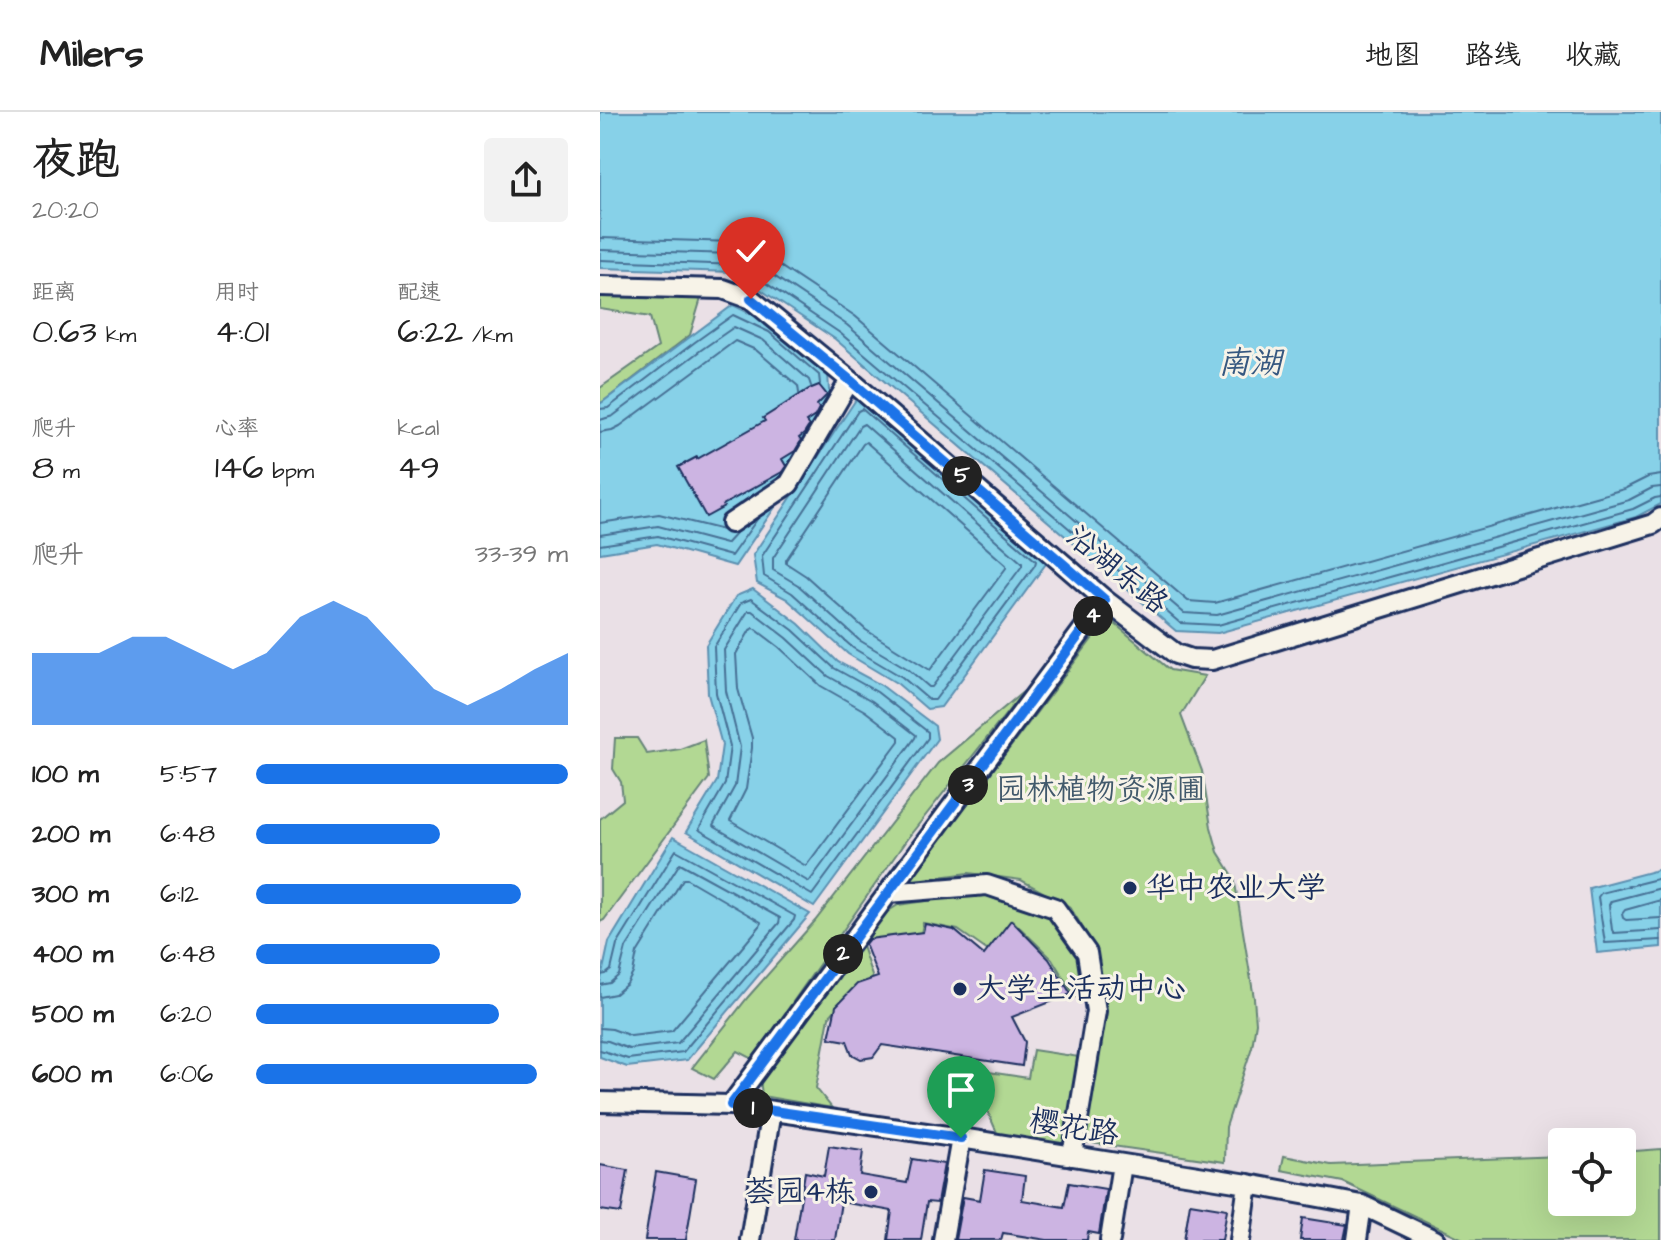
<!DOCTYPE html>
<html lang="zh">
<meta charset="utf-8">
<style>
:root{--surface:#fff;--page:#f2f2f2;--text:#222;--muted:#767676;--line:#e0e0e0;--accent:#1a73e8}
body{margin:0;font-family:"Architects Daughter","LXGW WenKai TC",sans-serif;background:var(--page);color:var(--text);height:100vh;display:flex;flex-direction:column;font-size:30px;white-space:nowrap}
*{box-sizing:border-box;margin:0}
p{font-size:26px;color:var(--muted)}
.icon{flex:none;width:44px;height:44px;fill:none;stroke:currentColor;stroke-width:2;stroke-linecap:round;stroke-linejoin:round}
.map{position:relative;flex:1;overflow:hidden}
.side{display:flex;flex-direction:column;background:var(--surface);width:600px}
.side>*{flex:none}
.fabs{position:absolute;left:948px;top:1016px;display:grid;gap:16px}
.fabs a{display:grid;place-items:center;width:88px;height:88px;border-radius:8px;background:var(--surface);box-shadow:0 8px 32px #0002;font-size:40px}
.pin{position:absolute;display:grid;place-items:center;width:68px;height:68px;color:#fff;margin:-82px -34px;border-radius:50% 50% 50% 0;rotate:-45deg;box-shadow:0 0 8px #0007}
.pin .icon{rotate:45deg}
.km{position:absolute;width:40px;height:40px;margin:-20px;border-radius:50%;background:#222;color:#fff;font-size:22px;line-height:40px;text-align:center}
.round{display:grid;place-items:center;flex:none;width:84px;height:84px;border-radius:8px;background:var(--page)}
.headline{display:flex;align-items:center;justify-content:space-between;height:136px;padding:0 32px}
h1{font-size:44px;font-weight:600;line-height:60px}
.metrics{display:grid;grid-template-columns:repeat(3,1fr);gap:12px;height:136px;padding:8px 32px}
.metrics div{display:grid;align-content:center}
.metrics b{font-size:34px;font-weight:600}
.metrics small{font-size:22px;font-weight:400}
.metrics p{font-size:22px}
.chart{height:224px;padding:16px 32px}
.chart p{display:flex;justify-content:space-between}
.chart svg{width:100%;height:144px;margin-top:8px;fill:var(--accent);opacity:.7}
ul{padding:0 32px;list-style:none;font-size:26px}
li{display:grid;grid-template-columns:128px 96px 1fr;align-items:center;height:60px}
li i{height:20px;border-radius:10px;background:var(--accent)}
header{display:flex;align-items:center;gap:48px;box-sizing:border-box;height:112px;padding:0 40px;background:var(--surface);border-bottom:2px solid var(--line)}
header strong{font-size:38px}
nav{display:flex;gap:44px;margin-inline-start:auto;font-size:28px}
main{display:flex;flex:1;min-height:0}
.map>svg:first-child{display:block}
.green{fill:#b2d893;stroke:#668478;stroke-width:2}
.water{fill:#87d1e8;stroke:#5c90b1;stroke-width:2}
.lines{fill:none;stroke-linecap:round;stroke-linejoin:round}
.shore{stroke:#467095;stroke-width:2}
.building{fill:#ccb4e2;stroke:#1b2f5e;stroke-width:2}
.minor-casing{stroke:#1b2f5e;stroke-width:24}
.minor{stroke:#f7f3e8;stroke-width:18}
.route-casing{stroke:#fff;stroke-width:16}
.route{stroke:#1a73e8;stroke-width:10}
.poi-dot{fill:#1b2f5e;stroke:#f7f3e8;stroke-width:3}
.labels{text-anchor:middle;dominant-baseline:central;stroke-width:6;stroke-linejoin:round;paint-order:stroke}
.street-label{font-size:30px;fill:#1b2f5e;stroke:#f7f3e8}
.park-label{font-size:30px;fill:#41596b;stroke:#f7f3e8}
.poi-label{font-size:30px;fill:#1b2f5e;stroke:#f7f3e8;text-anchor:start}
.water-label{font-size:32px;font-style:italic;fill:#365880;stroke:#f7f3e8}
</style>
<header>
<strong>Milers</strong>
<nav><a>地图</a><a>路线</a><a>收藏</a></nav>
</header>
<main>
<section class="side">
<div class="headline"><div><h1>夜跑</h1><p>20:20</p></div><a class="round"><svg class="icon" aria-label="share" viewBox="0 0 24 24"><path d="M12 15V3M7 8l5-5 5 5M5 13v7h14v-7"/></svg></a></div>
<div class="metrics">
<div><p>距离</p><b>0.63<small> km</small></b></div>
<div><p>用时</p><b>4:01</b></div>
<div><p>配速</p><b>6:22<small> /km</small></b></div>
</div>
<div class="metrics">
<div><p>爬升</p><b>8<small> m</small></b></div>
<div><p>心率</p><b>146<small> bpm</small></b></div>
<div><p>kcal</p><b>49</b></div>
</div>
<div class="chart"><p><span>爬升</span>33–39 m</p>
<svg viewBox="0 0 160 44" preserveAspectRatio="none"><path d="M0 44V22L10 22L20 22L30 17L40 17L50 22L60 27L70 22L80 11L90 6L100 11L110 22L120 33L130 38L140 33L150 27L160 22V44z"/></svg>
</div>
<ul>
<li><b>100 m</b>5:57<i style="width:100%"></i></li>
<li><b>200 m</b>6:48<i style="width:59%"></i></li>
<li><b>300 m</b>6:12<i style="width:85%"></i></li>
<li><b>400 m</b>6:48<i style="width:59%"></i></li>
<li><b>500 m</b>6:20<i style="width:78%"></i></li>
<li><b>600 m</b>6:06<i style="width:90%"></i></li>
</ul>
</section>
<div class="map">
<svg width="1061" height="1128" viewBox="0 0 1061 1128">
<rect width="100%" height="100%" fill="#eae0e6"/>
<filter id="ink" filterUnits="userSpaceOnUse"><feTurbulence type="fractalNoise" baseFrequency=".0125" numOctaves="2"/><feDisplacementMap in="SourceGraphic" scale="16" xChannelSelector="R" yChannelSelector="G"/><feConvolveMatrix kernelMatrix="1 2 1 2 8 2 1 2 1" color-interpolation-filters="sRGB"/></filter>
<g filter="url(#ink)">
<path class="green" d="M0,180l102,3 -12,40 -90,69v-16l58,-41 -8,-30 -50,-8z
M508,506l62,52 35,6 -24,39 21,56 9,56 7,25 16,25 20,121 2,25 -4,24 -26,80 -1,35 -141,-20 21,-136 -11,-60 -24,-39 -49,-27 -52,-7 -60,8z
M424,579l-117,148 -154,220 -15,-8 -24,28 -22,-11 56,-71 67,-76 123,-158z
M15,626h22l10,16 33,-5 24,-9 5,38 -105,142 -4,2v-103l23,-19 -2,-18 -8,-13z
M383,781l65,20 35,41 7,39 -15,4 -23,-38 -40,-39 -24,31 -30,-21 -35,-7 -2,11 -56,6 14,-23 19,-12z
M262,834l12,36 -21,8 -24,27 -13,71 16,20 -70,-12 -2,-18z
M433,938l53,8 -12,79 -13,9 -63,-11 -29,-66 59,9z
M1061,1037v91h-196l-122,-58 -62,-12 3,-14 47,9 231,-9v46h60v-50z"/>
<path class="water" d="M0,0h1061v392l-25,13 -418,116 -42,-2 -341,-292 -101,-67 -134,-4z
M133,193l40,20 55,47 1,18 11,13 -50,82 -55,81 -78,-22 -57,9v-149z
M259,283l189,166 -107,146 -14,2 -29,-25 -50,-30 -61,-55 -30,-16 -4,-28z
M153,477l46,35 39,38 43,23 54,41 2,13 -123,168 -128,-75 31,-51 5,-36 -14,-51 -2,-49 30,-49z
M73,725l137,77 -123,146 -60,7 -27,-10v-73l9,-42z
M1061,757v78l-64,6 -8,-65z"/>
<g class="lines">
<path class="shore" d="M0,126l136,4 14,4 105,70 333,285 27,2 409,-114 24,-12 13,-2
M0,138l134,4 10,2 103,69 337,288 33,2 412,-115 23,-12 9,-1
M0,148l139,5 101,68 340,290 38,2 415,-116 22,-11 6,-1
M0,297l8,-1 87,-66 38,-27 36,17 50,43 1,9
M262,297l174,152 -1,4 -100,135h-6l-27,-23 -49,-29 -61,-55 -28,-17 -2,-20 96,-145z
M0,308l13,-4 88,-66 33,-23 29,13 46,40 2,6
M264,312l158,139v3l-90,121h-3l-21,-18 -49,-29 -61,-55 -25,-15v-12l87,-132z
M0,320l12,-2 8,-4 115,-85 21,9 42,36 1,7
M266,330l140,123v3l-76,102 -64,-40 -60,-54 -20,-13v-3l77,-116z
M0,411l59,-9 64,16
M0,423l58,-9 68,18 10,-11
M0,433l58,-9 73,20 27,-38
M151,487l42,31 41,38 43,24 51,40v6l-116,157 -111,-64 -2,-2 26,-45 5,-38 -14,-53 -2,-46 27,-44z
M148,499h4l35,27 41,38 44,25 44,34 -1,3 -106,144 -96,-56 22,-40 5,-39 -14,-56 -2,-41z
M154,516l25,19 42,39 44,25 34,26v4l-93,125 -76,-45 16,-32 6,-41v-10l-14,-49 -2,-35 14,-24z
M1061,766l-60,15 -3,4 7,46 56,-3
M1061,776l-50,13 -2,4 3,25 2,3 47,-3
M1061,788l-36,10 -3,4 1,4 3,2 35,-2
M0,863l6,-1 5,-4 6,-25 59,-95 119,66 -1,4 -111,132 -55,7 -28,-9
M0,873l10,-2 9,-8 7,-27 54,-85 100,55 -1,5 -101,120 -49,6 -21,-8 -8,-1
M0,885l15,-3 12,-10 6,-11 4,-20 46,-74h4l74,43 -1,4 -88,105 -41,5 -19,-7 -12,-1"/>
</g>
<path class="building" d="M219,273l8,10 -10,10 2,3 -4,8 -9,6 3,4 -5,8 -5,4 2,3 -6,10 -13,8 4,7 -4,6 -59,33 1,2 -18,10 -28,-50 19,-10v2l68,-38 -2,-3 46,-29z
M411,808l38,39 22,35 -59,23 13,25 -3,24 -140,-21 -9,12 -12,2 -9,-5 -5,-13 -18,-3 7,-32 21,-22 21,-7 -13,-33 4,-5 54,-7 2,-8 29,6 30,25z
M229,1034l34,5 -3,24 47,8 5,-24 32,5 -7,39 -10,-1 -6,38h-33l4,-29 -51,-9 -6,38h-41l11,-68 19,4z
M0,1053l28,5 -7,43 -21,-3z
M385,1058l40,6 -3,24 42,7 5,-24 37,6 -7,45 -11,-2 -1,8h-40l-44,-7 -2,7h-46l8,-43 17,3z
M56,1060l40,7 -10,61h-41z
M590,1091l37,6 -5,31h-38z
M703,1106l44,7 -3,15h-44z"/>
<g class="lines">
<defs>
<path id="minor" d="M0,174l123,3 28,10 99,81 255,220 71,54 15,5 21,1 441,-136 8,-6
M131,411l58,-39 61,-104
M288,781l99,-8 68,23 32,45 9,58 -24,145
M0,990l131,3 230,33 287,46 114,21 73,35
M131,993l374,-505
M150,1128l21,-129
M343,1128l18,-102
M510,1128l12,-76
M640,1128l8,-56
M757,1128l5,-35"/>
</defs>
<use href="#minor" class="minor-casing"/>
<use href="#minor" class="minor"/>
</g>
</g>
<g class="lines" filter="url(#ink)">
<defs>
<path id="route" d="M151,187l99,81 255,220 -374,505 230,33"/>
</defs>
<use href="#route" class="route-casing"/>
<use href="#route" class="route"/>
</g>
<g class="poi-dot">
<circle cx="530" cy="776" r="8"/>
<circle cx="360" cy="877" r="8"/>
<circle cx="271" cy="1080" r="8"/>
</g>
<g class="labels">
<g class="street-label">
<text transform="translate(517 458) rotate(39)">沿湖东路</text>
<text transform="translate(474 1016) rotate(9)">樱花路</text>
</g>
<g class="park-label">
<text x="501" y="678">园林植物资源圃</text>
</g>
<g class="poi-label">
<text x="546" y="776">华中农业大学</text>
<text x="376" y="877">大学生活动中心</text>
<text x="255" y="1080" text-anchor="end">荟园4栋</text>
</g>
<g class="water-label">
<text x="650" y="251">南湖</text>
</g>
</g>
</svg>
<div class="fabs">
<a><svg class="icon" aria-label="locate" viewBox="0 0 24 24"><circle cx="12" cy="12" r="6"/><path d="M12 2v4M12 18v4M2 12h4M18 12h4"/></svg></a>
</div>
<div class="pin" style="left:361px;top:1026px;background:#1e9e55"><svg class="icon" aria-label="arrive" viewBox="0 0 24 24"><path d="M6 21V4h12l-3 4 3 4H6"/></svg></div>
<div class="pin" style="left:151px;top:187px;background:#d93025"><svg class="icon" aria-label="check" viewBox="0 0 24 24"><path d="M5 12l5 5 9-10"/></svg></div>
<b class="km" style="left:153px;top:996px">1</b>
<b class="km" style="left:243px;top:842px">2</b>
<b class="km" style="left:368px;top:673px">3</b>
<b class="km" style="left:493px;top:504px">4</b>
<b class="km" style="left:362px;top:364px">5</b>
</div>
</main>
